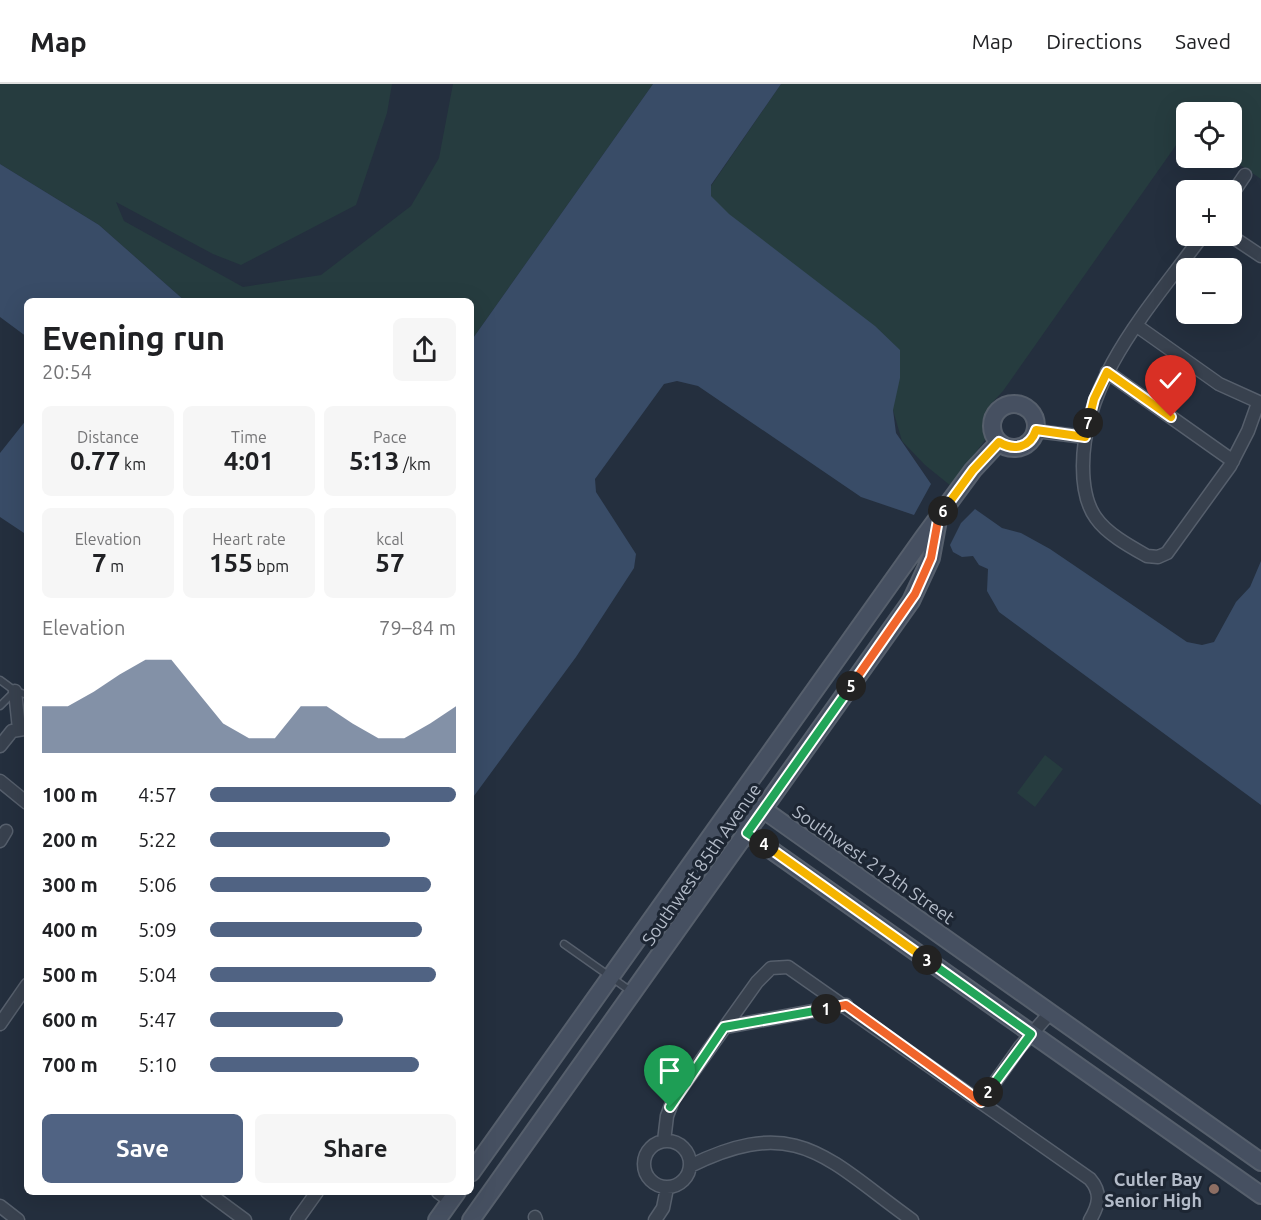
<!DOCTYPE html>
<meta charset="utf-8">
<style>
:root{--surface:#fff;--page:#f6f6f6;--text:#202124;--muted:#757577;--line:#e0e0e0;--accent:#506383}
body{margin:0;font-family:Ubuntu,sans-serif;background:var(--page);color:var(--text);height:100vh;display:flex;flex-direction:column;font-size:22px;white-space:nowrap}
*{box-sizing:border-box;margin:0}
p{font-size:20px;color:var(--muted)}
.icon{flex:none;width:33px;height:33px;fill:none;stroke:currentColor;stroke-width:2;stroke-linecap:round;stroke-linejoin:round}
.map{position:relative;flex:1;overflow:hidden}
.drawer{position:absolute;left:24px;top:214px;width:450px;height:897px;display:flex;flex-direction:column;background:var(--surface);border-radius:9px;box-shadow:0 6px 24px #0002}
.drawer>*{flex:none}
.buttons{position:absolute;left:1176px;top:18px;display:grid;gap:12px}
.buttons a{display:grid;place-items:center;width:66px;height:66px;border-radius:9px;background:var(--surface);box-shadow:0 6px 24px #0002;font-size:30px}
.pin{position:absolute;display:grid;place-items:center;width:51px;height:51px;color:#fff;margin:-62px -26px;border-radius:50% 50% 50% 0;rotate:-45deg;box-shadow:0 0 6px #0007}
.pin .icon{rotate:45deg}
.km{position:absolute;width:30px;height:30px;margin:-15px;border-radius:50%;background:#222;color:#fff;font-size:16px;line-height:30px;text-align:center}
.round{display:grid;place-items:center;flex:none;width:63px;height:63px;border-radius:9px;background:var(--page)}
.summary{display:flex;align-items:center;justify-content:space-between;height:102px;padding:0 18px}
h1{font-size:33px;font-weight:600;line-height:45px}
.figures{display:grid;grid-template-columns:repeat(3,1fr);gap:9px;height:102px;padding:6px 18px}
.figures div{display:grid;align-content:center;border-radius:9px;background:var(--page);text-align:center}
.figures b{font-size:26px;font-weight:600}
.figures small{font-size:16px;font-weight:400}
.figures p{font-size:16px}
.chart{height:168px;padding:12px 18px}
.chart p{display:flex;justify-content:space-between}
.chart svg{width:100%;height:108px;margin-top:6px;fill:var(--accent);opacity:.7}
.primary-button{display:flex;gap:12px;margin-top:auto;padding:12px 18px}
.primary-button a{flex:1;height:69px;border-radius:9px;background:var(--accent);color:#fff;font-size:24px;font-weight:600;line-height:69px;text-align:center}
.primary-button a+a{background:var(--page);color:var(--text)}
ul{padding:0 18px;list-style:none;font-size:20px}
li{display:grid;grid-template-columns:96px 72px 1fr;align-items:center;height:45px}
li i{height:15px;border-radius:8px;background:var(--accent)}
header{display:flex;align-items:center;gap:36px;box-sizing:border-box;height:84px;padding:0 30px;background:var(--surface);border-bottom:2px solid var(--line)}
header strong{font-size:28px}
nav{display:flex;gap:33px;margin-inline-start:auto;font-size:21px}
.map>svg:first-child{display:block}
.green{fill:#263c3f}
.water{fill:#394c67}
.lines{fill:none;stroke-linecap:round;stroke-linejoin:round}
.lane-casing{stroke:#565f6c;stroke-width:9}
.street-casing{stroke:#565f6c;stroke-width:15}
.secondary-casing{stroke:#565f6c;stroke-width:20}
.lane{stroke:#38414e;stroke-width:6}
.street{stroke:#38414e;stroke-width:12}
.secondary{stroke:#465061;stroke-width:16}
.split-1-casing{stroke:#fff;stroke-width:12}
.split-2-casing{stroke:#fff;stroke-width:12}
.split-3-casing{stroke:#fff;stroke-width:12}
.split-4-casing{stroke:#fff;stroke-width:12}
.split-5-casing{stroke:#fff;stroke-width:12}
.split-6-casing{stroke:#fff;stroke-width:12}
.split-7-casing{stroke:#fff;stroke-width:12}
.split-8-casing{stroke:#fff;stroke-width:12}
.split-1{stroke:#22a559;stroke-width:8}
.split-2{stroke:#f0652b;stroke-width:8}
.split-3{stroke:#22a559;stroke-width:8}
.split-4{stroke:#f5b400;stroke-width:8}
.split-5{stroke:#22a559;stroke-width:8}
.split-6{stroke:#f0652b;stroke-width:8}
.split-7{stroke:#f5b400;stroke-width:8}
.split-8{stroke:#f5b400;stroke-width:8}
.education-dot{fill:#8d6e63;stroke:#1d2633;stroke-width:2}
.labels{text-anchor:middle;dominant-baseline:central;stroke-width:6;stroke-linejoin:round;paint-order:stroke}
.street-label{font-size:18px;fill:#b4bcc9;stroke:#1d2633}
.poi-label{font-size:18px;font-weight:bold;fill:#b4bcc9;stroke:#1d2633;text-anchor:end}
</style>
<header>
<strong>Map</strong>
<nav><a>Map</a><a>Directions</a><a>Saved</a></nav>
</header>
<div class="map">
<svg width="1261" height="1136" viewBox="0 0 1261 1136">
<rect width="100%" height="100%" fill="#242f3e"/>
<path class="green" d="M0,0h392l-5,29 -31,92 -115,60 -28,-11 -97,-52 8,19 119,66 78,-12 90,-69 28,-48 14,-74h200l-182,257v-39l-286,-1 -86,-76 -99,-61z
M781,0h480v95l-31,-21 2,-46h-46v19l-183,260 -13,14 -6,15 1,20 -34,46 -26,-21 -23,-24 -9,-31 -182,-214v-10z
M1045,671l18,14 -28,38 -18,-14z"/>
<path class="water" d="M653,0h128l-70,101v11l18,18 146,112 25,24v28l-7,32 3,23 35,51 -17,31 -53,-18 -163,-111 -21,-5 -13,3 -69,95 1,13 40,62 -2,14 -58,89 -105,143v-459z
M0,80l99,61 86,76 -158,1v35l-27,-20z
M27,335v116l-27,-18v-64z
M975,425l27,19 19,5 29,16 137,93 15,3 12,-3 22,-40 14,-15 11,-26v244l-262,-193 -12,-21 1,-22 -9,-4 -6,-9 -11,1 -9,-5 -3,-7 11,-22z"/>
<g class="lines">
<defs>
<path id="lane" d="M0,596l15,11 -15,15
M16,607l11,4
M564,860l68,48"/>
<path id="street" d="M1232,110l13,-19
M1202,152c-49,68 -119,141 -119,230 0,18 2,37 13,52 11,16 35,29 51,38l11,1 9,-4 63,-87 18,-35 10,-28
M1231,152l30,20
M1137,242l82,58 42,19
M1107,288l126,89
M1036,347l49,6
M15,607l4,38
M0,662l12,-15 12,-2
M0,697l27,22
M0,757l6,-10
M0,940l27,-39
M725,943l121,-22
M981,1018l39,-55 30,-34
M644 1080a23 23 0 1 1 46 0a23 23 0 1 1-46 0Z
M664,1057l3,-25 6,-16 84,-118 14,-14 17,-1 302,212c12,14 9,26 0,41
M690,1082c107,-53 137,-7 222,54
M207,1108l38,28
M438,1108l13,9
M0,1122l18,14
M535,1133l1,3
M297,1136l20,-28
M655,1136l8,-12 4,-20"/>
<path id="secondary" d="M992 342a22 22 0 1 1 44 0a22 22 0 1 1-44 0Z
M733,721l14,28 514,362
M733,721l31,5 497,352
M471,1089l452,-635 50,-68 26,-28
M437,1136l20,-28
M471,1136l440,-619 20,-43 7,-38"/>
</defs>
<use href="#lane" class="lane-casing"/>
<use href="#street" class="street-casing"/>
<use href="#secondary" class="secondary-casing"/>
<use href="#lane" class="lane"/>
<use href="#street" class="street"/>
<use href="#secondary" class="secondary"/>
</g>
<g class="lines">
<defs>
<path id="split-1" d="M670,1023l54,-80 102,-18"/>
<path id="split-2" d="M826,925l20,-4 135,97 7,-10"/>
<path id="split-3" d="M927,876l104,74 -43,58"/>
<path id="split-4" d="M764,760l163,116"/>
<path id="split-5" d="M764,760l-17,-11 104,-147"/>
<path id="split-6" d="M851,602l64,-92 16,-36 7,-38 5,-9"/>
<path id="split-7" d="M943,427l30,-41 26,-28c15,9 31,6 37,-12l49,7 3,-14"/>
<path id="split-8" d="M1088,339l6,-24 13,-27 64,45"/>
</defs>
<use href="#split-1" class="split-1-casing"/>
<use href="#split-2" class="split-2-casing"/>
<use href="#split-3" class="split-3-casing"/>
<use href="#split-4" class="split-4-casing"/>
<use href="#split-5" class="split-5-casing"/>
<use href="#split-6" class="split-6-casing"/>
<use href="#split-7" class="split-7-casing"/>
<use href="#split-8" class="split-8-casing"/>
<use href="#split-1" class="split-1"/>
<use href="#split-2" class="split-2"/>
<use href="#split-3" class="split-3"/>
<use href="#split-4" class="split-4"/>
<use href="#split-5" class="split-5"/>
<use href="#split-6" class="split-6"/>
<use href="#split-7" class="split-7"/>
<use href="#split-8" class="split-8"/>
</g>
<circle class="education-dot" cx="1214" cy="1105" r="6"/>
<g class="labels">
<g class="street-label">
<text transform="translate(701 780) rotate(-55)">Southwest 85th Avenue</text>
<text transform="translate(874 780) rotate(35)">Southwest 212th Street</text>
</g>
<g class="poi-label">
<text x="1202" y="1095">Cutler Bay<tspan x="1202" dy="21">Senior High</tspan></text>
</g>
</g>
</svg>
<div class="buttons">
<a><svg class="icon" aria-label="locate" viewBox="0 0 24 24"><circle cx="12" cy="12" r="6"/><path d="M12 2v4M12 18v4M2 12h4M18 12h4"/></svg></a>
<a>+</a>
<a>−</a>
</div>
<div class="pin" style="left:670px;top:1023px;background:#1e9e55"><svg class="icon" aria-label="arrive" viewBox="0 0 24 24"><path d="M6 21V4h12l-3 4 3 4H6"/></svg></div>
<div class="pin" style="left:1171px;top:333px;background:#d93025"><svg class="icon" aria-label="check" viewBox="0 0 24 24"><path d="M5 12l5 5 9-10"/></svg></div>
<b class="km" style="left:826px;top:925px">1</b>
<b class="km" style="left:988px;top:1008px">2</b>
<b class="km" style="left:927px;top:876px">3</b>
<b class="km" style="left:764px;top:760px">4</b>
<b class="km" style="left:851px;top:602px">5</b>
<b class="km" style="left:943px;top:427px">6</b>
<b class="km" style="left:1088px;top:339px">7</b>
<section class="drawer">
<div class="summary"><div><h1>Evening run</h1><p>20:54</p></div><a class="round"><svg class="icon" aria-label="share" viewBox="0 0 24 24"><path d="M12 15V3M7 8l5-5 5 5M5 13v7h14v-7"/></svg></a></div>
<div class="figures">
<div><p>Distance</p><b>0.77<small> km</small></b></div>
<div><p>Time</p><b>4:01</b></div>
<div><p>Pace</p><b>5:13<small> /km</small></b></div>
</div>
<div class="figures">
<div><p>Elevation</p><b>7<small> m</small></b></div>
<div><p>Heart rate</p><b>155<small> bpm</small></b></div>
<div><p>kcal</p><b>57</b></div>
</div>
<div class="chart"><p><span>Elevation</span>79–84 m</p>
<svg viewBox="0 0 160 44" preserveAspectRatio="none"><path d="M0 44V25L10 25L20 19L30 12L40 6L50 6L60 19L70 32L80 38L90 38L100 25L110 25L120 32L130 38L140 38L150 32L160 25V44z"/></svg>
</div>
<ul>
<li><b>100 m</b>4:57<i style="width:100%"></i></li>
<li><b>200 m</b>5:22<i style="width:73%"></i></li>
<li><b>300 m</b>5:06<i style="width:90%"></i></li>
<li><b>400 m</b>5:09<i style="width:86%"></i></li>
<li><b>500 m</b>5:04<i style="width:92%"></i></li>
<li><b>600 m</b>5:47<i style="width:54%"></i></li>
<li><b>700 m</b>5:10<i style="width:85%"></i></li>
</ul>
<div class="primary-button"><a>Save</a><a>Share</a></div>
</section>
</div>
